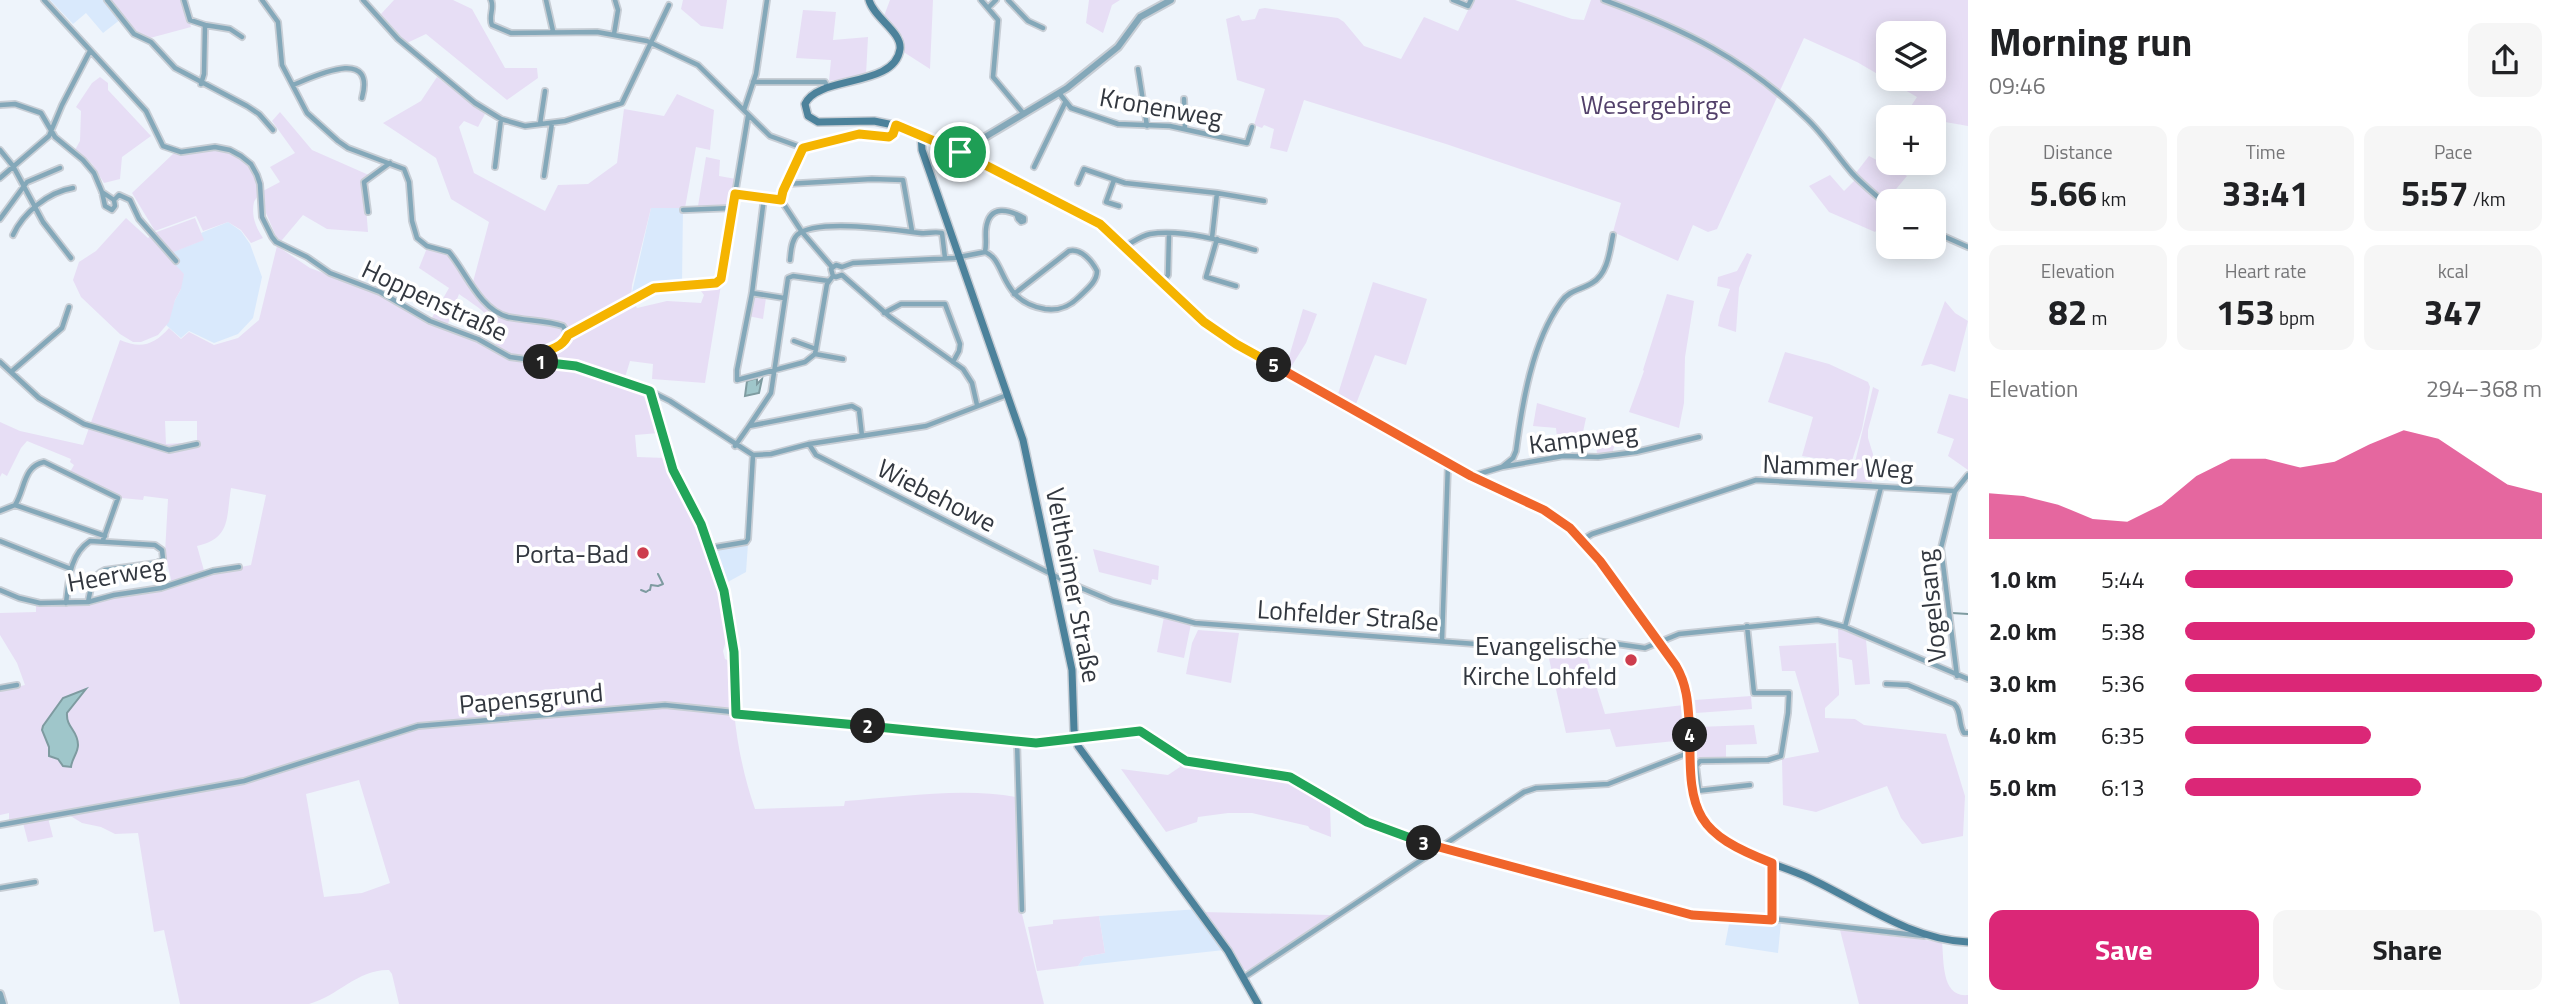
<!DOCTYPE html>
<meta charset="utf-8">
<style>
:root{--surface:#fff;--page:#f6f6f6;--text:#202124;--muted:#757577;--accent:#db2777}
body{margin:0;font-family:"Titillium Web",sans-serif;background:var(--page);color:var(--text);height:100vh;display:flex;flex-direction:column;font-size:26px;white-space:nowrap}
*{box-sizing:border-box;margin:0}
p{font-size:23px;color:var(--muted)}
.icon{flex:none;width:38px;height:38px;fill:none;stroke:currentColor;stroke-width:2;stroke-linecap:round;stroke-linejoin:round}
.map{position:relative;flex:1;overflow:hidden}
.details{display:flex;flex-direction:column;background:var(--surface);width:595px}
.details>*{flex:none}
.buttons{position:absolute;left:1876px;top:21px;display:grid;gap:14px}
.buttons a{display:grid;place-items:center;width:70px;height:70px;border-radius:14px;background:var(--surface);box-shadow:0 4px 18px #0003;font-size:35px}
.pin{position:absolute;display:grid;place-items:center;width:60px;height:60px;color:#fff;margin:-30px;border:4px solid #fff;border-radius:50%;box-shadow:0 2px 7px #0007}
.km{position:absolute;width:35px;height:35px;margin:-18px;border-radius:50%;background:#222;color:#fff;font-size:19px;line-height:35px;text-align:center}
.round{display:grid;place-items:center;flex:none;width:74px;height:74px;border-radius:14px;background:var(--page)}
.head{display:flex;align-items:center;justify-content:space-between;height:119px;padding:0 21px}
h1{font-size:38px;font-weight:700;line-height:52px}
.figures{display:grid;grid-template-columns:repeat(3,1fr);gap:10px;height:119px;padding:7px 21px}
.figures div{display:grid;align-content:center;border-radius:14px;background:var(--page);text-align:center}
.figures b{font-size:35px;font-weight:700}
.figures small{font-size:19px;font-weight:400}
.figures p{font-size:19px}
.chart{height:196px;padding:14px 21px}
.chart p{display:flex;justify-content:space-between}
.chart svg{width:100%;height:126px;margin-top:7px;fill:var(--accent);opacity:.7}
.action{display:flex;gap:14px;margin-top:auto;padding:14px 21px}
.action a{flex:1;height:80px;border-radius:14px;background:var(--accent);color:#fff;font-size:28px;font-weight:700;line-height:80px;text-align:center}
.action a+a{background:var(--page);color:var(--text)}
ul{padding:0 21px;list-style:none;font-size:23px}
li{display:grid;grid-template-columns:112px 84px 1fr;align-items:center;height:52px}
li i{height:18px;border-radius:9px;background:var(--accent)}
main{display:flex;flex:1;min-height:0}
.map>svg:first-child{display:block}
.built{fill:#d9e9fc}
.green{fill:#e7def5;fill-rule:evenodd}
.water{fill:#9fc6ca;stroke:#7e9ba0;stroke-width:2}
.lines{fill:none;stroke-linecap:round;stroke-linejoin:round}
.stream{stroke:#7e9ba0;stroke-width:2}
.minor-casing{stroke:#c8ced5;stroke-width:8}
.tertiary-casing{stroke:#c8ced5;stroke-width:10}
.secondary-casing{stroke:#c8ced5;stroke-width:10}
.minor{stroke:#84a8b9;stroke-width:4.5}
.tertiary{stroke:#84a8b9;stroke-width:6}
.secondary{stroke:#4c829b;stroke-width:7}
.split-1-casing{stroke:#fff;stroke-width:14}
.split-2-casing{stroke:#fff;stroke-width:14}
.split-3-casing{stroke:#fff;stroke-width:14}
.split-4-casing{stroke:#fff;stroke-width:14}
.split-5-casing{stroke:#fff;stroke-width:14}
.split-6-casing{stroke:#fff;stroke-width:14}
.split-1{stroke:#f5b400;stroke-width:9}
.split-2{stroke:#22a559;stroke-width:9}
.split-3{stroke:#22a559;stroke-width:9}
.split-4{stroke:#f0652b;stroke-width:9}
.split-5{stroke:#f0652b;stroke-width:9}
.split-6{stroke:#f5b400;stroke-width:9}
.poi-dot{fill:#cd3d4d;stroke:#fff;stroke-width:2.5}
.labels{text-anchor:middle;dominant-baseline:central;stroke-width:7;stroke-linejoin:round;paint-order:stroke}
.park-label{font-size:26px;fill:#52406a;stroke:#fff}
.street-label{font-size:26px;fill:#32373f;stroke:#fff}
.poi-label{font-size:26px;fill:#32373f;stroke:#fff;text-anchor:end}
</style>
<main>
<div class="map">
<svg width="1968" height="1004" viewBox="0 0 1968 1004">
<rect width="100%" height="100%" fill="#eef4fb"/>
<path class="built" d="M50,0h55l16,19 -18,14 -17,-20 -13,11z
M651,208h32l-1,76 -18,1 -33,12z
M228,222l13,9 9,13 12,33 -9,41 -15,16 -24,9 -25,-12 -8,7 -15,-13 9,-25 6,-11 -16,-34 38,-15 -2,-7z
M748,544l-2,28 -20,11 -11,-31 2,-2z
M1199,909l25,41 -146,16 6,-9 21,-4 -6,-37z
M1730,919l51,3 -3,31 -53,-8z"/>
<path class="green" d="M109,0h74l8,27 -41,11 -10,-3z
M394,0h59l19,9 33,59h32l1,10 -31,22 -81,-66 -19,9 -26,-29z
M683,0h44l-4,29 -22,-3 -20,-17z
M890,0h43l-3,69 -28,-18 1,-14 -19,-21z
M1089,0h31l-8,5 -9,28 -17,-10z
M1473,0h42l57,19 12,1 7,-20h377v126l-34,-6v-3l-29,-2 12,-18 -60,-35 -53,-24 -87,191 -9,3 -15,-7 -15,36 -65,-29 8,-29 -175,-59 -142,-44 -17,52 -17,-4 4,-19 -10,-4 -2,3 -8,-3 11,-36 -28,-9 -11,-61 13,-4 3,6 13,-2 4,-10 6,-1 73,10 6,4 20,24 37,13 23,-42 34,14zM1888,33h46v46h-46z
M803,10l33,2 -3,28 35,-3 -2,38 -29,9 -3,-4 -5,1 2,-21 -35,-2z
M100,77l8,6v7l43,46 -29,21 -2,22 -16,4 -12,-19 -17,-14 5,-9 1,-30 -5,-4 16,-24z
M437,77l48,37 -7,13 -14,-6 -5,6 15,46 71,38 13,-26 30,-1 29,-21 7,-54 40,7 13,-22 37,16 -4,40 -14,-3 -11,61h-34l-19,77 -1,13 6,10 30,-7 34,2 3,-8 -7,-9 24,-1 -16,98 -53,-4 1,-15 -23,-3 -7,23 24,11 12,38 -24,2 2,22 29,1 26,51 31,82 5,43 -5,17 2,8 7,3c0,51 6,98 23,147l89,-3 1,-5c54,-4 118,-14 171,-4l5,113 23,94h-645l-7,-30 -3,-4c-31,-1 -51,26 -80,34h-129l-16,-74 -10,2 -16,-99 -23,1 -14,-7 -19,-4 -18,-11 -55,8v-7l-9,2v-124l25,-6 -8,-22 -17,-28v-22l36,-1v-9l38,1 98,-20 -7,-31 3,-54 -24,-3 -1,4 -22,-2 -51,-26 4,-7 -4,-3 1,-3 -44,-18 -6,7 -14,28 -5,-3 -2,4v-55l20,9 63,14 37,-105c21,9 34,5 49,-12l12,11 8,-7 25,13 24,-7 21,-18 18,-74 -2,-12 -9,-21 -3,-22 17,-9 -10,-15 25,-14 -23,-32 8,-9 32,38 59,26 -6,18 3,38 -41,-3 -24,-14 -26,31 33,22 70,26 49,29 20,-35 -30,-20 8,-20 20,4 22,28 4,2 16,-60 -38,-23 -15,-41 -53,-35 38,-22zM459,294c24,17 39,23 37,56l-50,-21zM165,421h32v21l-31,2zM231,488l35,7 -15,70 -46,9 -8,-28c34,-8 29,-27 34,-58zM359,780l31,103 -28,10 -38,4 -18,-103z
M203,148c8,1 19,0 27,3 14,6 35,25 29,42 -1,4 -4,6 -5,9 -3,14 2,26 9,36l-12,5 -10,-13 -13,-8 -25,9 -7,-15 -41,15 -23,-38 42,-40z
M1869,156l38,20 -21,25 -31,-27z
M706,157l14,3 -1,16 17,3 -4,23 -3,4h-31z
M1830,175l14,16 12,-12 32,29v7l-13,17 -46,-20 -20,-26z
M126,218l22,20 6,-5 41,-15 9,22 -38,15 18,19 -3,15 -6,11 -6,22 -11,13 -17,7h-8l-13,-8 -39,-37 -8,-17 6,-18 17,-11z
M1747,253l5,2 -13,33 -3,44 -18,-6 2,-11 10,-26 -13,-3 1,-9 19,-6z
M1373,282l54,17 -21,66 -31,-10 -19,49 -18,-10z
M1667,294l27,7 -9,56 -1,46 -5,25 -50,-16 15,-41 -1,-1z
M755,296l11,2 -3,21 -15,-3z
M1945,301l10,12 13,8 -13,51 -24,-8 -10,2z
M1303,309l14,5 -11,29 -15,24h-5z
M1785,352l44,12 39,18 2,5 -8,42 -11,35 -49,-8 11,-39 -45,-15z
M1873,387l6,3 -11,40v8l5,16 -2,20 1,9h-22z
M1949,394l19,5v71l-20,-14 6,-17 -17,-6z
M1537,403l49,15 -4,19h-25l-1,-9 -23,-2z
M1596,435l20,5 -4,14 -15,2z
M1093,549l66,17 -1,14 -6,-1 -1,6 -52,-13z
M1164,617l27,7 -7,34 -27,-6z
M1838,628l28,12 4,44 -15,1 -3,-25 -13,-3z
M1198,630l41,3 -8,50 -45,-9 6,-31z
M1836,643l3,47v5l-14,13v10l30,1 9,6 82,9 19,62 -2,40 -41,8 -21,-26 -14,-32 -71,26 -33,-7 -1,-46 37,-7 -24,-81h-13l-3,-25z
M1583,644l22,70 79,-9 1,35 -69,7 -6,-18 -44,4 -19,-83z
M1751,696l1,13 -56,4 -1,-13z
M1754,725l3,19 -31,1v14h-30l-3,-14 3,-18z
M1139,732l48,30v3l102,16 41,25 1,31 -21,-8 -2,-3 -56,-13h-24l-30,4 -1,5 -31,10 -45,-63 47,6 12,-8 -1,-4 -40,-27 -55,6 -2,-2z
M48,818l5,19 -25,5 -5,-19z
M1203,912l127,3v3l-82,53 -6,-3z
M1099,916l6,37 -21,4 -6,9 -41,5 -9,-44 25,-3v-4z
M1840,930l102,12c2,18 -1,56 26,53v9h-109z"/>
<path class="water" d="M757,378v6l5,-5 -3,14 -14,3 2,-15z
M86,689l-19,24c-1,15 11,17 11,32 0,8 -6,13 -7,22l-8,-1 -5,-7 -9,-3v-9l-7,-17 1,-4 20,-28z"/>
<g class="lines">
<path class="stream" d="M641,590l5,2 3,-2
M650,590l1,-5 7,1 5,-2 -5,-10
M1952,613l16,1"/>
<defs>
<path id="minor" d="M44,0l102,111 17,35 18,6 34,-5 15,3 11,6 10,8 6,11 3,9 2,33 10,20 4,5 31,15 23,16 50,19 50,29 48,18 32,18 66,9 74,25 20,10 83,54 18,-1 38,-10 117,-18 81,-31
M107,0l27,34 17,8 24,26 72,38 12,8 14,16
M184,0l6,20 15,5 -1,49 -3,10
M262,0l16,22 4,43 25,48 31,28 10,7 56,21 5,13 3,39 5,17 10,8 22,6c17,20 31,58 59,65 19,4 38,3 55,9l5,9
M363,0l35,39 77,64 26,16 24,7 40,-5 57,-18 47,-98
M491,0c4,8 -3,16 1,25l19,8 86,-1 50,9 51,24 72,71 33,12 56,-14 30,3 4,-3 3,-8
M546,0l7,31
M981,0l17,20 -5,57 30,36
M1008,0l20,21 15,7
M1453,0l15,6 3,-6
M1604,0c79,29 142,59 203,119 17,16 30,37 45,54 11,12 24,22 36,33
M988,8l8,-8
M205,25l25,4 12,8
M614,34l4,-24 -3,-10
M1138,69l9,57
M753,82h72l3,6
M293,85c22,-9 83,-39 69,13
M1059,93l12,15 47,16 52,2 77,17 5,-16
M1184,99l1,30
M0,105l15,-1 26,9 14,24 28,23 11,13 8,19 3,14 7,4 3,-4 -1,-6 5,-5 11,5 9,19 37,42
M744,110l12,-36 11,-74
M540,124l5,-33
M803,148l-22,52 21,32 30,35
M0,150l13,16 30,56 28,36
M495,167l6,-48
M1034,167l31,-64
M544,176l8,-53
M0,178l49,-42 13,-31 28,-54
M1114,180l-8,22 13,4
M1078,183l6,-14 41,14 92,10
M786,184l86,-5 31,1 9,51
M102,192l12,8
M735,194l46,6
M764,198l-12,95 -15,77v10l68,-18 10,-8 12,-70 6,-8
M683,210l49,-2
M368,212l-4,-30 26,-19
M0,219l27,-37 33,-14
M1934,232l34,15
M13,235c10,-22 35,-43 60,-47
M1212,238l5,-45 47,8
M1217,239l-11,38 30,9
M1125,246c8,-4 16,-10 25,-12 33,-5 74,7 105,16
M985,252c2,-9 0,-15 1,-23 3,-26 24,-19 38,-11v3l-3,1 -3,-3 -1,-3
M790,260c1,-8 1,-19 7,-25 19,-17 99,-5 123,-2 8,1 14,-2 22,0l3,25
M833,276l-2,-7 5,-4 6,2 11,-4 101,-5 31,-6c22,8 13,49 60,57 14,2 24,-2 34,-12 8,-8 18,-15 18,-26 -5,-10 -16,-23 -28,-20l-55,43
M833,276l3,1 6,-2 48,42 73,52 9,14 5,22
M1162,283l6,-8 1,-41
M752,293l32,5
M884,313l17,-9h44l15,40 -1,7 -6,11
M794,341l22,8
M815,354l28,5
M531,361c13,-13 30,-10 37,-26 24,-14 62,-41 88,-47 20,-5 49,4 65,-9l27,-163
M0,362l39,36 45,26 85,26 28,-6
M11,372l51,-44 7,-21
M650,392l23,78 28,54 23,67 10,61 2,62
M749,426l22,-33 17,-115 5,-2 36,5
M809,444l7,11 251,127 45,19 83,22 334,25 67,-7 49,7 34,-14 139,-14 27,7 123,52
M735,446l14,-20 103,-20 7,4 3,26
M1502,467l11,-9 3,-7c6,-47 16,-109 45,-149 8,-12 20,-12 31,-19 16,-9 18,-33 21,-48
M1472,476l30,-9 61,-11 35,1 38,-5 63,-15
M1955,491l-14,57 16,128
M15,505l90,31
M0,511l15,-6c10,-15 8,-39 29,-43l74,36 -15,42
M1582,540l10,-6 164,-54 199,11 13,-16
M0,541l71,28
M710,548l36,-6 2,-3 5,-84
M0,590l19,8 21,5 48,-1 26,-7 47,-7 52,-17 26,-4
M66,603c3,-23 3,-48 24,-62l65,4 7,5 1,9 -6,4 -52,7c-14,6 -14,19 -17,32
M1845,627l36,-140
M1442,641l6,-178
M1886,684l22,1 46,19c8,7 4,20 10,29h4
M0,688l17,-3
M1017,741l5,169
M1699,790l-3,-24 4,-5 68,-1 13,-4 7,-43 1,-20h-35l-7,-67
M1697,791l53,-6
M0,825l244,-44 174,-55 247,-21 371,38 104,-12 46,30 104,16 68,40 41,18 40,13 242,64 102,8 141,16
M1772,864v56
M0,888l35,-6
M1243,978l281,-186 12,-4 72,-4 80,-31"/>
<path id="tertiary" d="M960,152l107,-64 51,-41 22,-30 31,-17
M0,994l3,10"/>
<path id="secondary" d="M869,0c5,18 33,32 31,49 -5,39 -82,26 -95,55l3,12 10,6 56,-1 34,7 175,86 17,10 104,98 32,22 235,132 73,34 26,18 30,33 59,80 24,37 5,15c1,35 -5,97 14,127 20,32 75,43 107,58 51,24 102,62 159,64
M921,134l1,16 101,290 49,230 2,60 4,16 150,205 30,53"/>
</defs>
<use href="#minor" class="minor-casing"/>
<use href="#tertiary" class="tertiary-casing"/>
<use href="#secondary" class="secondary-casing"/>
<use href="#minor" class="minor"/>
<use href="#tertiary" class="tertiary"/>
<use href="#secondary" class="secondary"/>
</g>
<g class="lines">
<defs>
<path id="split-1" d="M541,362l-10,-1c13,-13 30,-10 37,-26l86,-47 62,-5 5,-4 14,-85 46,6 2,-9 20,-43 56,-14 30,3 4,-3 3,-9 64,27"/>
<path id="split-2" d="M541,362l35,4 74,25 23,79 28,54 23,67 10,61 2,62 132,12"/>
<path id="split-3" d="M868,726l168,17 104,-12 46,30 104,16 77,45 57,21"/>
<path id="split-4" d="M1424,843l268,72 80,5v-57c-76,-30 -83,-48 -82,-128"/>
<path id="split-5" d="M1274,365l197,111 73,34 26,18 30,33 76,105c13,22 12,44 14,69"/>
<path id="split-6" d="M960,152l140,72 104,98 32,22 38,21"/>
</defs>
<use href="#split-1" class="split-1-casing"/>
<use href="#split-2" class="split-2-casing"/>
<use href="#split-3" class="split-3-casing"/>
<use href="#split-4" class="split-4-casing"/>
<use href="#split-5" class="split-5-casing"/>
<use href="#split-6" class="split-6-casing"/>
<use href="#split-1" class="split-1"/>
<use href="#split-2" class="split-2"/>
<use href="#split-3" class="split-3"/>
<use href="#split-4" class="split-4"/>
<use href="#split-5" class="split-5"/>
<use href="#split-6" class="split-6"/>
</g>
<g class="poi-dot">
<circle cx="643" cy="553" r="7"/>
<circle cx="1631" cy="660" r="7"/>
</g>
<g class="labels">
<g class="park-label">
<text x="1656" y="104">Wesergebirge</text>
</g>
<g class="street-label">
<text transform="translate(1161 107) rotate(10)">Kronenweg</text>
<text transform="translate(435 300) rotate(25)">Hoppenstraße</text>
<text transform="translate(1583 438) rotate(-7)">Kampweg</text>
<text transform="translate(1838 466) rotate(2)">Nammer Weg</text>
<text transform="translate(937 495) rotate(27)">Wiebehowe</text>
<text transform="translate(116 574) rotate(-10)">Heerweg</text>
<text transform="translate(1074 585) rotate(79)">Veltheimer Straße</text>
<text transform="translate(1931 606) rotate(-96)">Vogelsang</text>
<text transform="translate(1348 615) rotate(4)">Lohfelder Straße</text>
<text transform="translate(531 698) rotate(-5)">Papensgrund</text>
</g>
<g class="poi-label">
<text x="629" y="553">Porta-Bad</text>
<text x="1617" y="645">Evangelische<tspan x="1617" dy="30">Kirche Lohfeld</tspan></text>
</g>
</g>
</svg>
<div class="buttons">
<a><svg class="icon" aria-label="layers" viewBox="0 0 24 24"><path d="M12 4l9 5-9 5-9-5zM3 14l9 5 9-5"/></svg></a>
<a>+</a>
<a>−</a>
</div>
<div class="pin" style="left:960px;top:152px;background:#1e9e55"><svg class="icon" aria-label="arrive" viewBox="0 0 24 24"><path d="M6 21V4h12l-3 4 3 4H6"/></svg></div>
<b class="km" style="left:541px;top:362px">1</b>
<b class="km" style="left:868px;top:726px">2</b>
<b class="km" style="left:1424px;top:843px">3</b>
<b class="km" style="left:1690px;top:735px">4</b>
<b class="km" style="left:1274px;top:365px">5</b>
</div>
<section class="details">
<div class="head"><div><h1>Morning run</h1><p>09:46</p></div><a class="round"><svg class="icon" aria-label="share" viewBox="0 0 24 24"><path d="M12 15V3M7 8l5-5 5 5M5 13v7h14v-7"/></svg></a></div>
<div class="figures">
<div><p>Distance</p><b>5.66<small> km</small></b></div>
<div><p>Time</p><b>33:41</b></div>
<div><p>Pace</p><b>5:57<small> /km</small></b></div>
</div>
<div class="figures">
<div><p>Elevation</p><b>82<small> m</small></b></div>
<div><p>Heart rate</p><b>153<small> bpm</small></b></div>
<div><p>kcal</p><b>347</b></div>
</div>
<div class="chart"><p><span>Elevation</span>294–368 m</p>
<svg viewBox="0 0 160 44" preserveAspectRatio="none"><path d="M0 44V28L10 29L20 32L30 37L40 38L50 32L60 22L70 16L80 16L90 19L100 17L110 11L120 6L130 9L140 17L150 25L160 28V44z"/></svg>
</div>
<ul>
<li><b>1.0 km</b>5:44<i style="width:92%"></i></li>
<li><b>2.0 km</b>5:38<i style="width:98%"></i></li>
<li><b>3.0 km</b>5:36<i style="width:100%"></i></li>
<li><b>4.0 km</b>6:35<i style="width:52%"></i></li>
<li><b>5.0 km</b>6:13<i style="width:66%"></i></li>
</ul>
<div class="action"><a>Save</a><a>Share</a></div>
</section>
</main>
